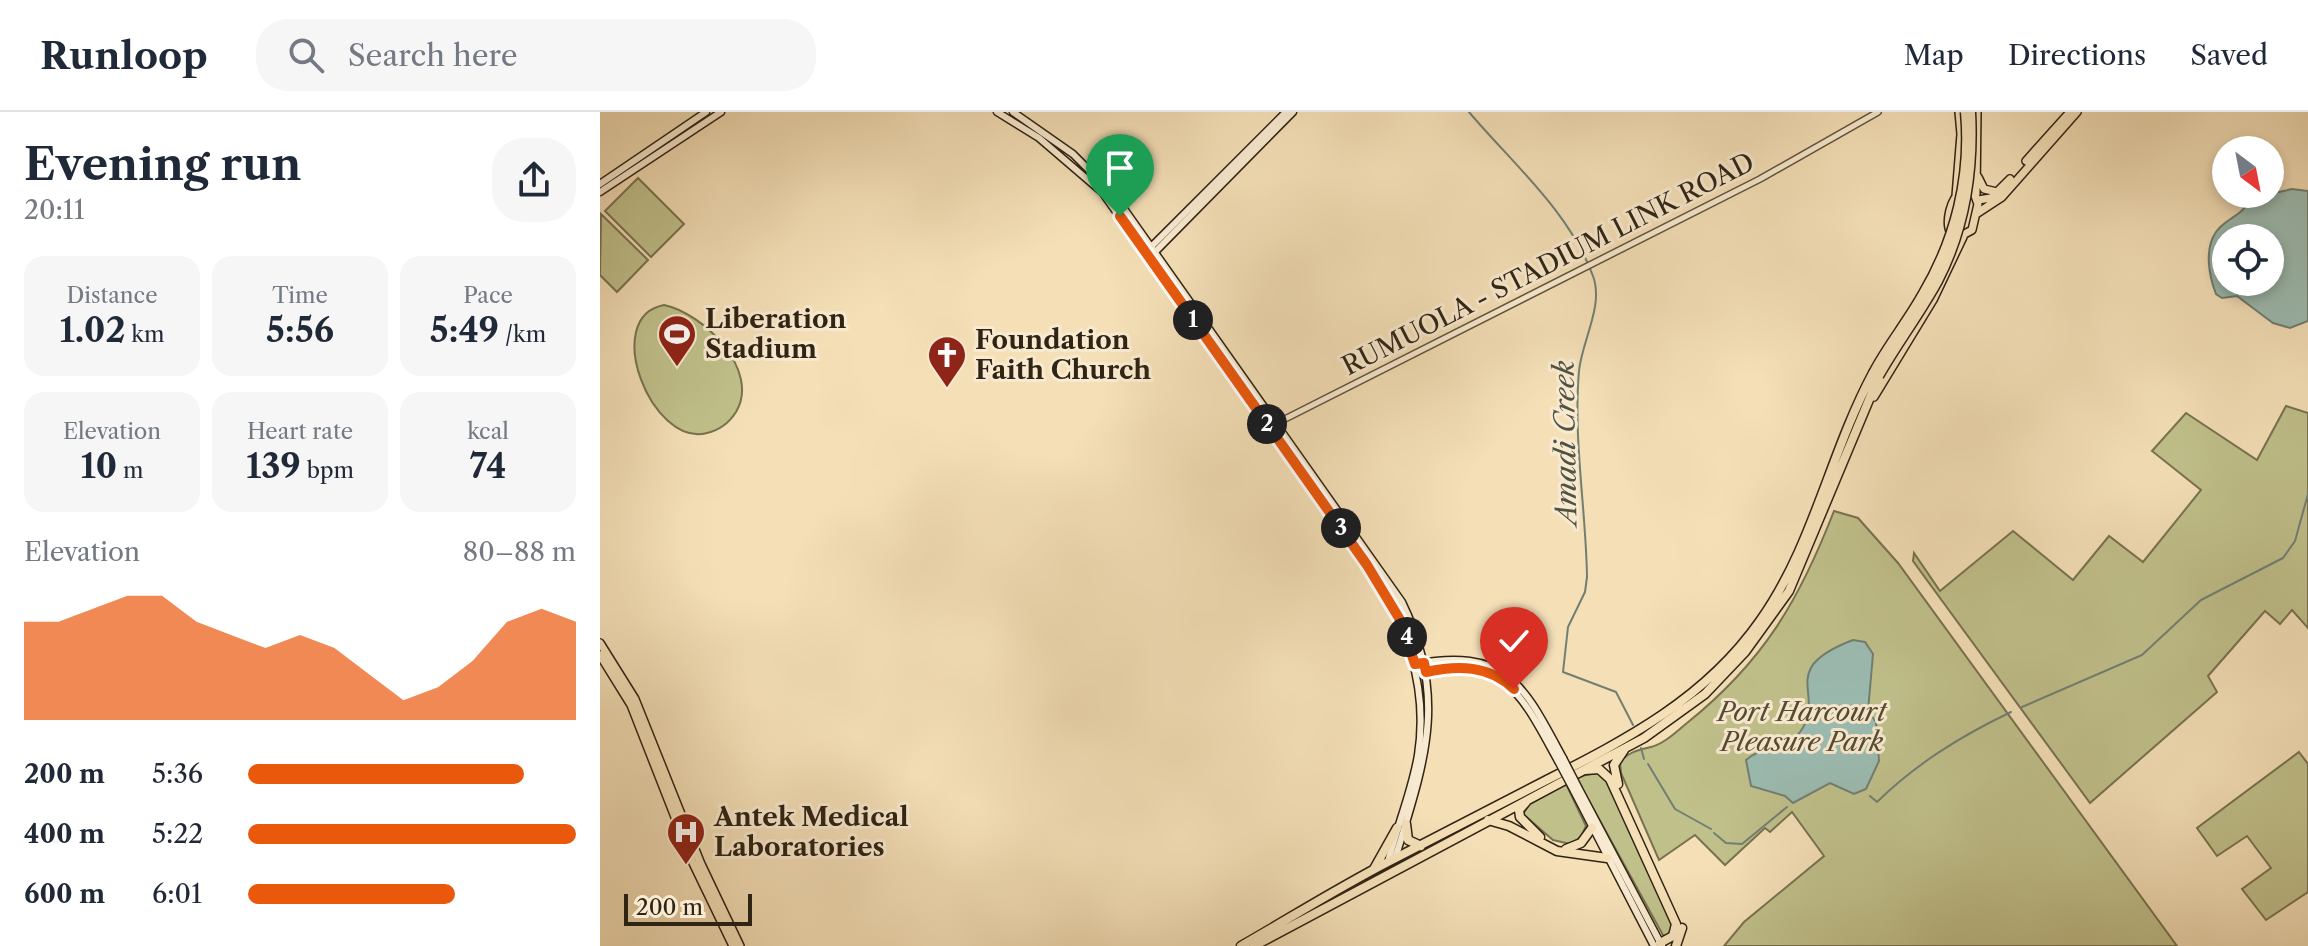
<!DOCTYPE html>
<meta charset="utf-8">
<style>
:root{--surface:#fff;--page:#f6f6f7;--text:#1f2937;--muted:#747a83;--line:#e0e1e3;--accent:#ea580c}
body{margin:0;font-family:"Libre Caslon Text",serif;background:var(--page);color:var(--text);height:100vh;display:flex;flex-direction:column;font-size:30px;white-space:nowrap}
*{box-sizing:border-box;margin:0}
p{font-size:26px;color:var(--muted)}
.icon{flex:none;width:44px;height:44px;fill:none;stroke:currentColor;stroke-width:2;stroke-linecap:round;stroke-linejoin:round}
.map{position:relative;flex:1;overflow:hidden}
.panel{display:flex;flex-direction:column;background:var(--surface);width:600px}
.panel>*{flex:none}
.needle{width:52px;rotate:148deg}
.fabs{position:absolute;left:1612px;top:24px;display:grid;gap:16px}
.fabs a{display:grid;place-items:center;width:72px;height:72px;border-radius:50%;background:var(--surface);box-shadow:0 4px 12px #0003;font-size:40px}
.scale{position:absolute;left:24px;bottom:20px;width:128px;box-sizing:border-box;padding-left:8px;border:4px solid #302414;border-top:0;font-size:22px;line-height:28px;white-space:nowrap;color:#302414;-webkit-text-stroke:6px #f8ead0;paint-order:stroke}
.pin{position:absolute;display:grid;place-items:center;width:68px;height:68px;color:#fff;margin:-82px -34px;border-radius:50% 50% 50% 0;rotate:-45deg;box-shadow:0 0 8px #0007}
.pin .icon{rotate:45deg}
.km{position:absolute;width:40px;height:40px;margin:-20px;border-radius:50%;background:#222;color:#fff;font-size:22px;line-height:40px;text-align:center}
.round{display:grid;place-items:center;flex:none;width:84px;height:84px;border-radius:32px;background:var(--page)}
.headline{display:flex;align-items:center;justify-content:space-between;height:136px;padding:0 24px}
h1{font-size:44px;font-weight:700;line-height:60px}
.stats{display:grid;grid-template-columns:repeat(3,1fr);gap:12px;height:136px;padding:8px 24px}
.stats div{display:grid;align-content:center;border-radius:20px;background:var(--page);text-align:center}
.stats b{font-size:34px;font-weight:700}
.stats small{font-size:22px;font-weight:400}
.stats p{font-size:22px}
.chart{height:224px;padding:16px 24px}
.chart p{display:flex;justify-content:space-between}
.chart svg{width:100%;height:144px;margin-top:8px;fill:var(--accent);opacity:.7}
ul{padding:0 24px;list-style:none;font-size:26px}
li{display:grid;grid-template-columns:128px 96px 1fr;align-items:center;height:60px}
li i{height:20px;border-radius:10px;background:var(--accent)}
header{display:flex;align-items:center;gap:48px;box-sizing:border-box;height:112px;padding:0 40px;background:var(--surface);border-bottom:2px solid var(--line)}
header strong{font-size:38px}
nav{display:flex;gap:44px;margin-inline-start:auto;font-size:28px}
.search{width:560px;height:72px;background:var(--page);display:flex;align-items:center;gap:20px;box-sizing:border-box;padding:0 28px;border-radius:32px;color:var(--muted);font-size:30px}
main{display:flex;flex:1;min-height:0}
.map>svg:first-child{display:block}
.green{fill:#c0c08b;stroke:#787250;stroke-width:2}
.water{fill:#9cbcb2;stroke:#717f73;stroke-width:2;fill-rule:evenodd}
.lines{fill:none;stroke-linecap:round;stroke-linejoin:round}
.stream{stroke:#717f73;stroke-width:2}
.tertiary-casing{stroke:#61533d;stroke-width:8}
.secondary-casing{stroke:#302414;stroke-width:9}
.primary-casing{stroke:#302414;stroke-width:10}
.trunk-casing{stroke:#302414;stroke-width:11}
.tertiary{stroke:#f8ead0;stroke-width:5}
.secondary{stroke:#f8ead0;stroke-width:6}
.primary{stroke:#f4dfb7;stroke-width:7}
.trunk{stroke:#f4dfb7;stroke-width:8}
.secondary-bridge-casing{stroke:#302414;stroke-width:9;stroke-linecap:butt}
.trunk-bridge-casing{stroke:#302414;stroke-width:11;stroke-linecap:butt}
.secondary-bridge{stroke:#f8ead0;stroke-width:6}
.trunk-bridge{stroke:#f4dfb7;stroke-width:8}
.route-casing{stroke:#fff;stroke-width:16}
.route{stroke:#ea580c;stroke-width:10}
.labels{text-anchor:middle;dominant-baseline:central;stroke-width:6;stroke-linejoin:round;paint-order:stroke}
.street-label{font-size:26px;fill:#302414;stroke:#f8ead0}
.poi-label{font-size:26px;font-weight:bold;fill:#302414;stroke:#f8ead0;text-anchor:start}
.park-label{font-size:26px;font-style:italic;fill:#544b32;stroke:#f8ead0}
.water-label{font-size:28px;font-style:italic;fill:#505243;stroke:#f8ead0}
</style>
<header>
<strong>Runloop</strong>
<div class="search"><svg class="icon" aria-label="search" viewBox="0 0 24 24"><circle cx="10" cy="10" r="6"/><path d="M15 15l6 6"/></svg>Search here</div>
<nav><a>Map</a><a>Directions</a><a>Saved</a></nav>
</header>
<main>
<section class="panel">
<div class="headline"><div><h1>Evening run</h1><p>20:11</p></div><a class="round"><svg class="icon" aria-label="share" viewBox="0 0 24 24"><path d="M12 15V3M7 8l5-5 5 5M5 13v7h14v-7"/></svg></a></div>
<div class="stats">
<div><p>Distance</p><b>1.02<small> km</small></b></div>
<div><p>Time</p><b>5:56</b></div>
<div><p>Pace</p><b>5:49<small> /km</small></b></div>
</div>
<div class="stats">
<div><p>Elevation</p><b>10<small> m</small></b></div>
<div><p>Heart rate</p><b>139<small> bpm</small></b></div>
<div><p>kcal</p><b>74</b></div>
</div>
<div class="chart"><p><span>Elevation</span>80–88 m</p>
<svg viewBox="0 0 160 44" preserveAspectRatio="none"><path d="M0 44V14L10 14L20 10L30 6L40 6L50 14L60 18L70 22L80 18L90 22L100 30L110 38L120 34L130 26L140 14L150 10L160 14V44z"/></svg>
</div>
<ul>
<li><b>200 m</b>5:36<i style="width:84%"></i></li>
<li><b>400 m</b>5:22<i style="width:100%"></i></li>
<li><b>600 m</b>6:01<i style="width:63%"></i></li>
</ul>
</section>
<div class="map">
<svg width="1708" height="834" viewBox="0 0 1708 834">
<rect width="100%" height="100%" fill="#f4dfb7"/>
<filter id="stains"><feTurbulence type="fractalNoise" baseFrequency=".0025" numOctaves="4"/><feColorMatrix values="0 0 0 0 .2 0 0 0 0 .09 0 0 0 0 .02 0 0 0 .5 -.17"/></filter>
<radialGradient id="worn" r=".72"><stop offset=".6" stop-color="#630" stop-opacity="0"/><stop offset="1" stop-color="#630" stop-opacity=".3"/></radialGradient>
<path class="green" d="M38,66l46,46 -33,33 -46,-46z
M1,102l47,46 -31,32 -17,-17z
M64,193c39,8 97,65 72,107 -7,11 -16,18 -29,21 -55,15 -107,-116 -43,-128z
M1686,294l22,7v215l-16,-18 -12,14 -15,-13 -57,65 9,16 -127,111 -177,-242 1,-8 26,38 73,-60 60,49 36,-44 34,26 58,-72 -49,-39 34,-38 71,47z
M1234,399l24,7 40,45 279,383h-453l20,-24 80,-66 -32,-44 -22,20 -5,-4 -40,37 -30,-30 -36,25 -38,-87 -1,-11c9,-11 20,-12 31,-15 13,-3 26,-16 36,-24 76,-61 112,-122 147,-212z
M1699,640l9,12v128l-42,28 -24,-31 29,-21 -24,-32 -30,20 -20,-28z
M1002,660l71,150 -3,12 -6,3 -88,-160z
M966,672l20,42 -5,11 -11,7 -17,-4 -30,-26 7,-10z"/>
<path class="water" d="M1692,77l16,2v130l-18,7 -17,-5 -36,-27 -15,2 -6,-4c-7,-18 -12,-45 0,-62 11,-15 23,-13 36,-34zM1626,126h44v44h-44z
M1253,528l12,2 8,12 -5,57 8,11 3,39 -13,28 -12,5 -24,-11 -37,20 -8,-7 -34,-10 -5,-26c17,-15 41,-11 54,-28 28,-37 -26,-62 53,-92z"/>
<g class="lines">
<path class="stream" d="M869,0c44,52 100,99 124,164 11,30 -11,64 -14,95 -6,68 7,138 8,206l-2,15 -17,35 -5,45 53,20 17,33
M1422,595l120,-52 59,-55 82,-42 12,-17 13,-47
M1041,636l3,11
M1048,652l27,45 36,20
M1270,684l7,6c40,-39 84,-66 134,-90
M1114,721l12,10 16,1 45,-37"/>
<defs>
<path id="tertiary" d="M677,311l483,-244 118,-67"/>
<path id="secondary" d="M397,0l42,26 63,54 265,373c38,58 62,119 51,190 -6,36 -21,71 -30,107
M413,0l60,42 42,42 287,406c47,97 22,161 -7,257
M0,72l106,-72
M0,80l121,-80
M550,136l136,-136
M555,140l138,-140
M815,552c93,-17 109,22 148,94
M825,560c81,-19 99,28 133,89
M979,677l83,157
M974,679l80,155"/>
<path id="primary" d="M1426,49l44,-49
M1378,65l6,12 13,3
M1362,79l12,2 4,11 -6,26 -13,7 -8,-3c-6,-12 -1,-35 11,-43z
M1376,82l1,-82
M1356,84l5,-62 -2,-22
M1378,88l13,-2 19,-19
M1376,102l26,-17 75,-85
M1274,285l59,-97 30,-63
M0,531l35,56 66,165 39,82
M0,543l31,50 62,158 40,83"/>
<path id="trunk" d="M985,658l14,-1 11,10 66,145 -3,12 -13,7
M1018,672l-4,-19 10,-15
M926,690l-7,8 1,7 20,20
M888,708l21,6 48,25 50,7
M806,712l2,16 13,6
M966,737l15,-6 11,-15
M774,757l23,-41
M641,834c49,-28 97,-58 147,-84 50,-26 100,-52 151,-78 84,-43 165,-83 221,-163 53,-74 70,-168 113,-248
M654,834l390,-208 61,-44 40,-42 44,-61 90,-215
M1076,834l6,-18"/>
</defs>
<use href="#tertiary" class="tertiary-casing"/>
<use href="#secondary" class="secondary-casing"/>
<use href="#primary" class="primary-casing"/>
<use href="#trunk" class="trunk-casing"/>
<use href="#tertiary" class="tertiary"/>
<use href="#secondary" class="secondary"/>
<use href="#primary" class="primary"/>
<use href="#trunk" class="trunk"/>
<defs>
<path id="secondary-bridge" d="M963,646l16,31
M958,649l16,30"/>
<path id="trunk-bridge" d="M1273,261c14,-27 34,-51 49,-78 33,-55 49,-119 43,-183
M1279,264c18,-32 41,-62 59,-95 27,-52 36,-111 33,-169"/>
</defs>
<use href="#secondary-bridge" class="secondary-bridge-casing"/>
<use href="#trunk-bridge" class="trunk-bridge-casing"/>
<use href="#secondary-bridge" class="secondary-bridge"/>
<use href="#trunk-bridge" class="trunk-bridge"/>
</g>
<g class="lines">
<defs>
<path id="route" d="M520,104l247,349 32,53 16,46 9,-1 2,9c32,-7 63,-7 88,17"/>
</defs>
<use href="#route" class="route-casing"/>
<use href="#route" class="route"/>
</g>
<defs>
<symbol id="stadium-pin" viewBox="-11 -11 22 30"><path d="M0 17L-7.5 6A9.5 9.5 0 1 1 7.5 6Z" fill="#8f2418" stroke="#f8ead0"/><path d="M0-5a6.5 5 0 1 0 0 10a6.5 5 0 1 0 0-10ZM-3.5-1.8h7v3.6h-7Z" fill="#fff"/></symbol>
<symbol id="church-pin" viewBox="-11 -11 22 30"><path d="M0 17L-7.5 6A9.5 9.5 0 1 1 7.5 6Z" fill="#8f2418" stroke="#f8ead0"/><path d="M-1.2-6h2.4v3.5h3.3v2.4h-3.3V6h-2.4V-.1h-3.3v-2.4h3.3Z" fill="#fff"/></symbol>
<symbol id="hospital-pin" viewBox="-11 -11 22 30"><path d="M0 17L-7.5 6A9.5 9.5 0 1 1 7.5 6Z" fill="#8f2418" stroke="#f8ead0"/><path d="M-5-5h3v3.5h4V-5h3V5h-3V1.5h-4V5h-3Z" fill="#fff"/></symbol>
</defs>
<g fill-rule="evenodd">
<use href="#stadium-pin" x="55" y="200" width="44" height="60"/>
<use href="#church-pin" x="325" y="221" width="44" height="60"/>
<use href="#hospital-pin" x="64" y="698" width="44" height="60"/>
</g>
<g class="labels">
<g class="street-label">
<text transform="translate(948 152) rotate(-27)">RUMUOLA - STADIUM LINK ROAD</text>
</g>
<g class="poi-label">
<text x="105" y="207">Liberation<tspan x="105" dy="30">Stadium</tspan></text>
<text x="375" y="228">Foundation<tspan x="375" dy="30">Faith Church</tspan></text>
<text x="114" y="705">Antek Medical<tspan x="114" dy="30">Laboratories</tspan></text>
</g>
<g class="park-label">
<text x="1202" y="600">Port Harcourt<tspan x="1202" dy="30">Pleasure Park</tspan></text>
</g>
<g class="water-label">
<text transform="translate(965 331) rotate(-91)">Amadi Creek</text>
</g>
</g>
<rect width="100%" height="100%" filter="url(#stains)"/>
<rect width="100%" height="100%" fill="url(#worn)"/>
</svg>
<div class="fabs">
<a><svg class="needle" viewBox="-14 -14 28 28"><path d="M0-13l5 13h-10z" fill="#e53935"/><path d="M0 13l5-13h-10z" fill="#747a83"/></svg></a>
<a><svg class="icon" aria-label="locate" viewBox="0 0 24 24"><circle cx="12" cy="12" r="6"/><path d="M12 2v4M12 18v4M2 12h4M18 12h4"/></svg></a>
</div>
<div class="scale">200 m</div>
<div class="pin" style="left:520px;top:104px;background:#1e9e55"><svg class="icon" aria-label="arrive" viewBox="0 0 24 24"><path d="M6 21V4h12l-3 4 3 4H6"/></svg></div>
<div class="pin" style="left:914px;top:577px;background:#d93025"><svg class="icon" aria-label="check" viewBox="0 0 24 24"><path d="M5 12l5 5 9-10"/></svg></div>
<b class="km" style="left:593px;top:208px">1</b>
<b class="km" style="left:667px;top:312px">2</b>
<b class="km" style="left:741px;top:416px">3</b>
<b class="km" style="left:807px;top:525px">4</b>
</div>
</main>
